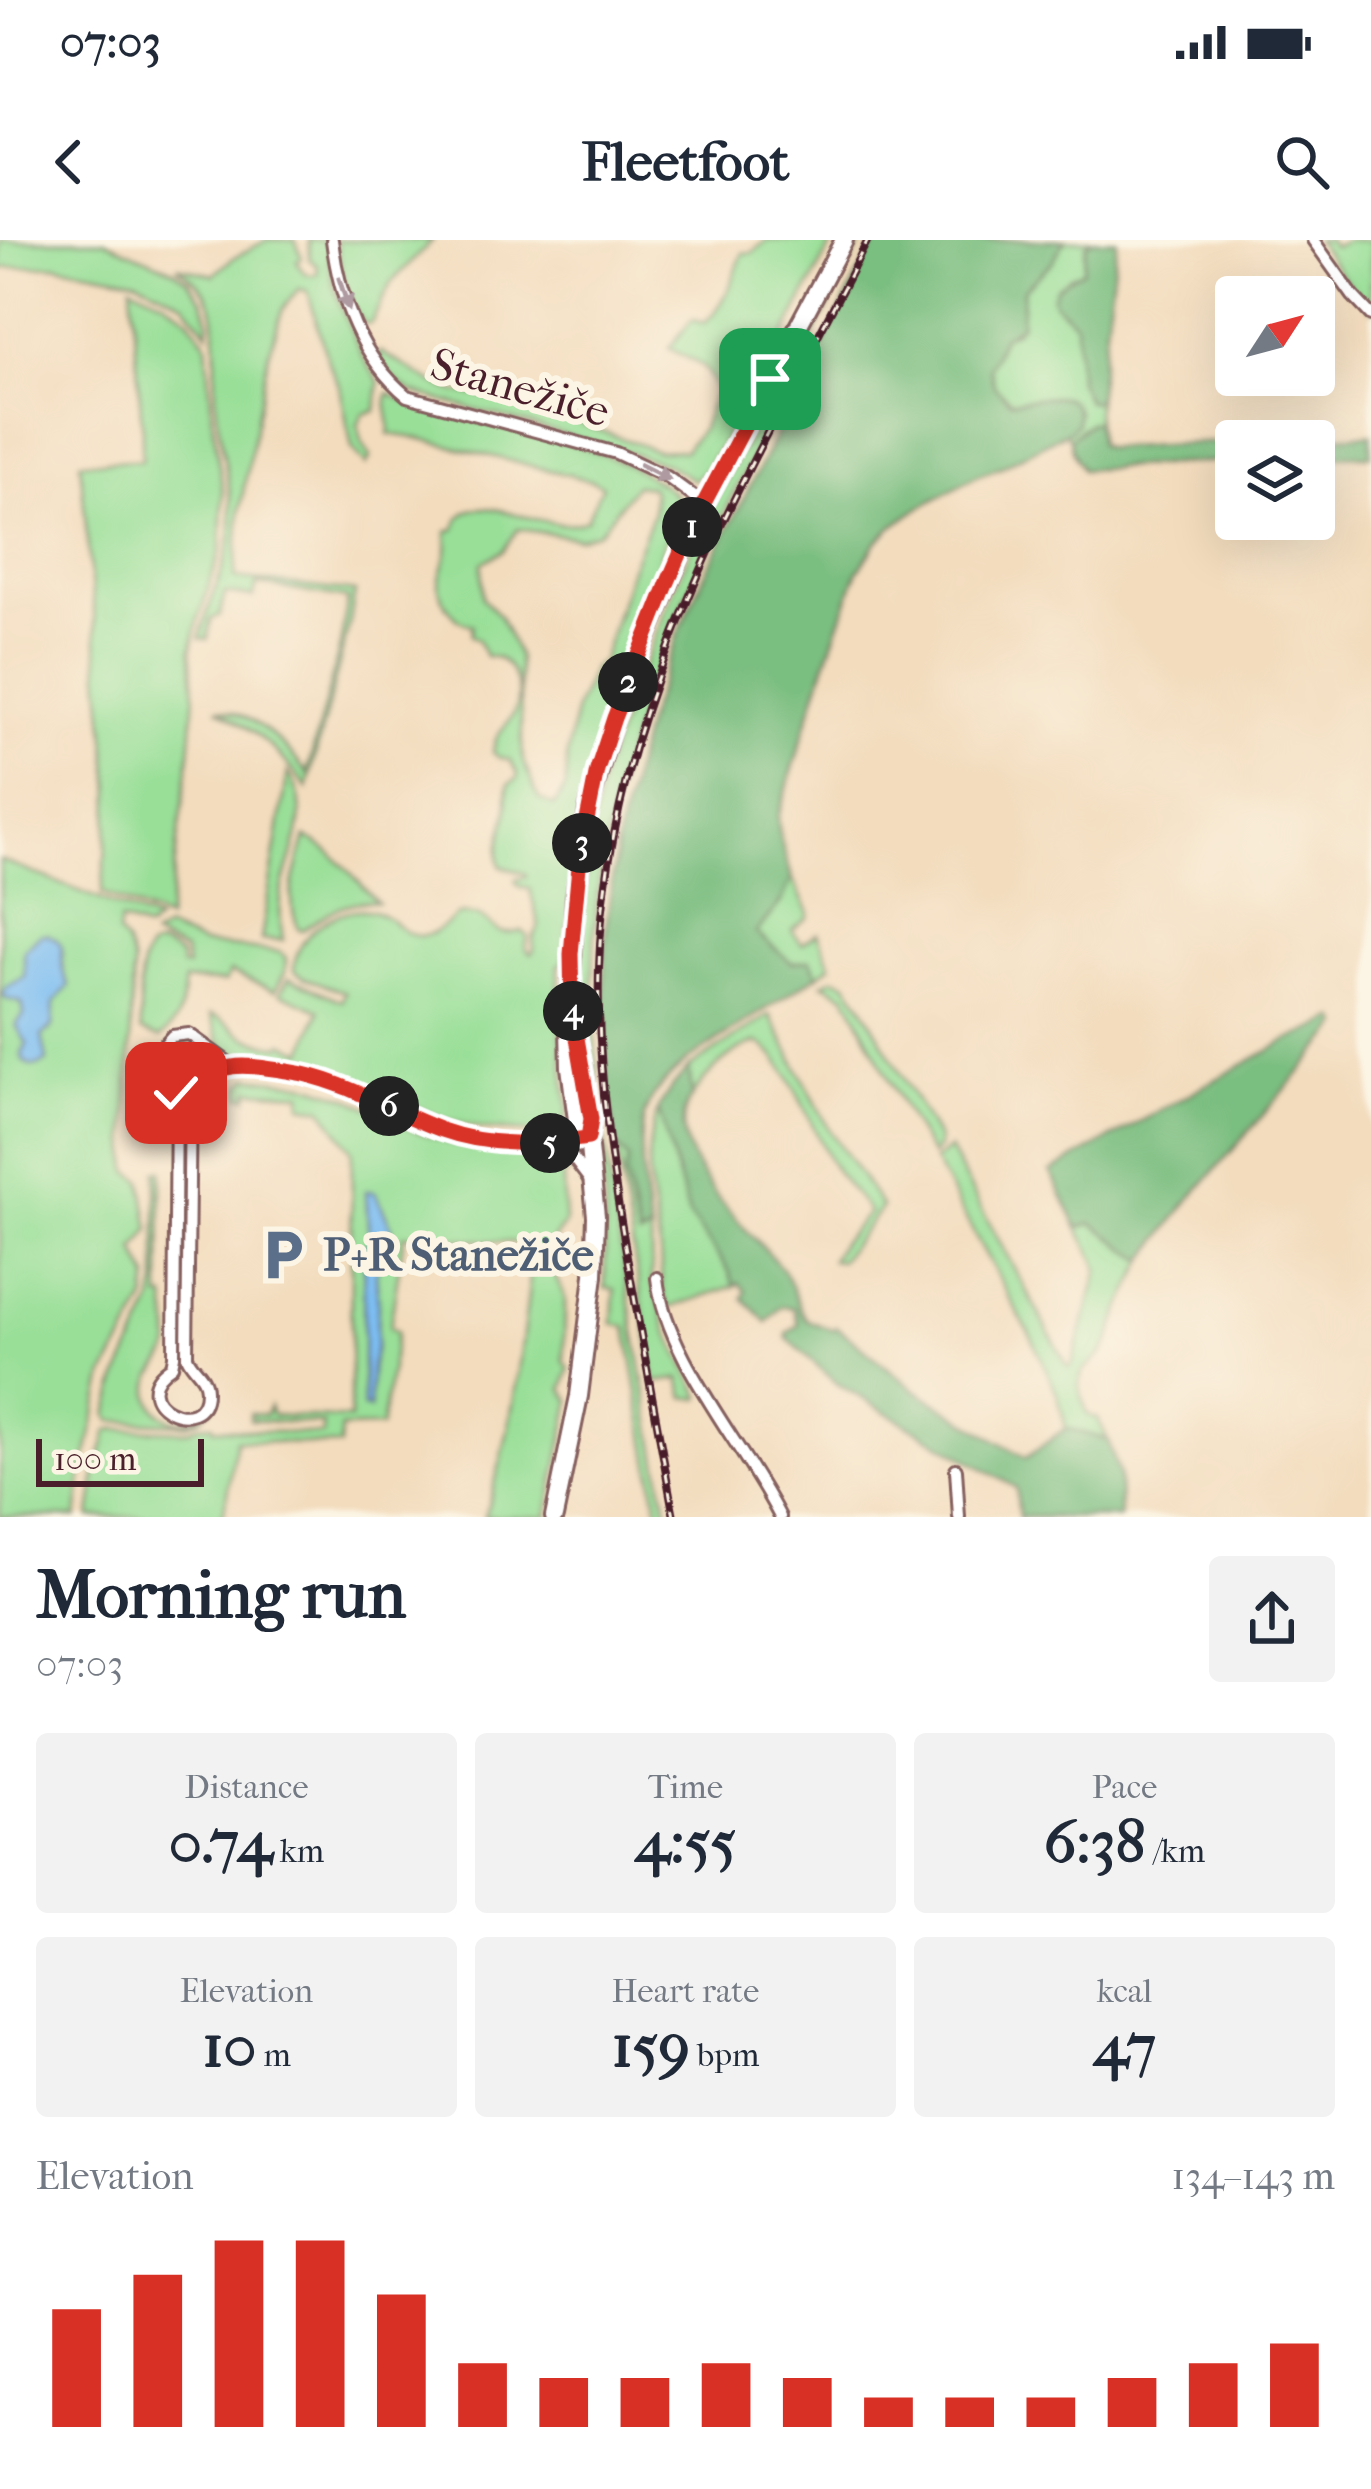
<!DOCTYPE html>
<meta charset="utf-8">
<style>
:root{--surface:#fff;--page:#f2f2f3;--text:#1f2937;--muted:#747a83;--accent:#d93025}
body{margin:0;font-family:"IM FELL French Canon",serif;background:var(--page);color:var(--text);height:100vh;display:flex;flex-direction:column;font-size:45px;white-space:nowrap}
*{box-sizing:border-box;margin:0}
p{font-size:39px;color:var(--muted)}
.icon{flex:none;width:66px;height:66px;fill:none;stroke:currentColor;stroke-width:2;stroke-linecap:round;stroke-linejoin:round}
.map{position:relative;height:1277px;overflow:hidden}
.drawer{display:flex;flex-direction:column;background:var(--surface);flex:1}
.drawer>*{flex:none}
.needle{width:78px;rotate:54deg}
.controls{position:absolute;left:1215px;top:36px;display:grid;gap:24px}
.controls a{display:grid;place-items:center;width:120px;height:120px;border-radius:12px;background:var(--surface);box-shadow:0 12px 48px #0002;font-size:60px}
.scale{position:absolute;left:36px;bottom:30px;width:168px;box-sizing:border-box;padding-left:12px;border:6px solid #4a1f2b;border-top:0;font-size:33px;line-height:42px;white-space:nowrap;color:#4a1f2b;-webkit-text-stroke:9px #fcf5e5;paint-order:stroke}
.pin{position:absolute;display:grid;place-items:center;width:102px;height:102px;color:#fff;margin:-51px;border-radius:24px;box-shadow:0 6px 18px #0006}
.km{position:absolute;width:60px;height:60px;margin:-30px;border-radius:50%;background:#222;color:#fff;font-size:33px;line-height:60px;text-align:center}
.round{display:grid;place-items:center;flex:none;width:126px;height:126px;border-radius:12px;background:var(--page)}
.headline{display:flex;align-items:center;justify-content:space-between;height:204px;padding:0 36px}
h1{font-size:66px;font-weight:800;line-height:90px}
.figures{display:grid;grid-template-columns:repeat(3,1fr);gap:18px;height:204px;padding:12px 36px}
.figures div{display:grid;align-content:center;border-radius:12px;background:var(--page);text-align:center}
.figures b{font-size:60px;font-weight:800}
.figures small{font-size:33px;font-weight:400}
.figures p{font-size:33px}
.chart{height:336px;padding:24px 36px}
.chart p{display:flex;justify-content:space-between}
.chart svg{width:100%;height:216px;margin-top:12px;stroke:var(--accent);stroke-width:6}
.status{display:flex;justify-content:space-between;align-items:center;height:84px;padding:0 60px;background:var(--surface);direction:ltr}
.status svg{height:33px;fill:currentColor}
header{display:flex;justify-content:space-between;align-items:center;height:156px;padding:0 36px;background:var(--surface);font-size:54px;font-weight:800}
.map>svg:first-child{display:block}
.green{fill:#99df98;stroke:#727f62;stroke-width:3;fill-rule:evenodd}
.forest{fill:#7abe80;stroke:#626e56;stroke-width:3}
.water{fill:#7dbef2;stroke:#646e8e;stroke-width:3}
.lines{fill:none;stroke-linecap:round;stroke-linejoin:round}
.minor-casing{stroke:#85615e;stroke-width:16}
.primary-casing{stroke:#85615e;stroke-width:22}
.minor{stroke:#fff;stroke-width:10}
.primary{stroke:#fff;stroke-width:16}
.rail-casing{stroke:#4a1f2b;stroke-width:8}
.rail{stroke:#fcf5e5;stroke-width:3;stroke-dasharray:9;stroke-linecap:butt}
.oneway{fill:#ae9aa0}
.route-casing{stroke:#fff;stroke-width:24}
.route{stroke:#d93025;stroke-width:15}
.labels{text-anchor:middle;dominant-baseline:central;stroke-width:12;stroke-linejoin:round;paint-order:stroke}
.street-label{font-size:45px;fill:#4a1f2b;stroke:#fcf5e5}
.service-label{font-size:45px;font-weight:bold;fill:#4e5e75;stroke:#fcf5e5;text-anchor:start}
</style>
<div class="status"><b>07:03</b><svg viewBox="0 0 49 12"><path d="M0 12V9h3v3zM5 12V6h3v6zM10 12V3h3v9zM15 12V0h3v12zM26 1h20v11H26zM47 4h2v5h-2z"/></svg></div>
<header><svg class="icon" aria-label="back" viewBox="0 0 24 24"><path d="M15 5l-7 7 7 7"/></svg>Fleetfoot<svg class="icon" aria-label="search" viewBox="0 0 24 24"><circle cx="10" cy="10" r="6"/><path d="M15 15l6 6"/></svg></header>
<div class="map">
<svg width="1371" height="1277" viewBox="0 0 1371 1277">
<rect width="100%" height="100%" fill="#fcf5e5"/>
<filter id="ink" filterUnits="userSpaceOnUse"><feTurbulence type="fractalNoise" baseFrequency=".00833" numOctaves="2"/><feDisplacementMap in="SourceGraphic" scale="24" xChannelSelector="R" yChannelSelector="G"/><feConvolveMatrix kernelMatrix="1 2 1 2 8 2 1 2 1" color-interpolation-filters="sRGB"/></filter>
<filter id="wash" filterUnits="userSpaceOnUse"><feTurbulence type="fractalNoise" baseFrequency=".004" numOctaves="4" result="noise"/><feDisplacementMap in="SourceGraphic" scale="48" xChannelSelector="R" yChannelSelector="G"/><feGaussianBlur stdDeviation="2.7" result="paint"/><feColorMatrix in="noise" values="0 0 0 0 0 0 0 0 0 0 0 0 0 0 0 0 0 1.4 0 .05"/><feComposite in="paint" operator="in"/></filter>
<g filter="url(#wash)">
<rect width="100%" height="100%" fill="#f3dcbd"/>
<path class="green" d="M0,0h103l71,30 14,10 15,21 6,22 -1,10 -24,-30 -48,-24 -79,-14 -57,3z
M267,0h28l7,18 -5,3c4,9 10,17 20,13l1,-8 -8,-6 -1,-20h17l8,46 13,36 16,35 16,25 -3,29 -13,3 -5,11 4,17 9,15 -5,8 -14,-17 -12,-61 -12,-25 -20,-71 -9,-2 -16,19 -15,48 -28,154 -5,68 120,14 -5,30 -43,166c-26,-35 -50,-57 -90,-79 38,4 68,36 90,64l33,-127 8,-47 -91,-15 -4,13 -28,-4 -5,22 -9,4 -3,20 -8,-1c7,-31 21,-58 28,-88 11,-50 -9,-100 -12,-149 -2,-28 4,-77 -7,-102 -7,-15 -20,-23 -32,-33l37,9 18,-16z
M336,0h97l-42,43 -20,40 -6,1c-21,-22 -23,-54 -29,-84z
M767,0h67l-72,138 -57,93 -11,9 -28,-16 -32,-10 -220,-61c-15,-8 -31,-22 -36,-39l3,-2 52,31 23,9 33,5 74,20 94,34 28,-1 17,-22 14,-37c-9,-31 -23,-28 -47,-43l23,-28 12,3c25,-22 27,-42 39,-70l10,-1z
M852,0h11c-43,84 -87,167 -128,252 -66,133 -126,271 -139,421 -9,106 5,212 22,317 15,96 33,191 50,287h-9l-32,-190 -14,-3 2,-34 -10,-2v-87l-24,-179 -3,-61 9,-111 16,-79 68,-175 28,-65z
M1065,0h26l-5,7 -3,23 -16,8 -12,26 21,20c2,26 0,53 11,77h10l-1,21 -13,4 -13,13 -5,-7 5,-2 8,-18c-18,-26 -41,-10 -67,-11l-17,-16 -5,-18 13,-30 14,-7 7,-40 29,-28z
M1316,0h12l5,7 14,-7h24v69l-33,-38z
M131,45l34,16 22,15 20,28 5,73 11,75 -2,58 -23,70 -7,32 4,41 -5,61 -23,166 -65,-27 9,-103 -31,-328 62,-2v-37z
M389,153c25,14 52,19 80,26 59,14 134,27 186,61 11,7 21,13 27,24l-18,40 -15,60 -53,145 -13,48 -19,166 -5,2v50l9,96 -4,12 -6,4 -18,6 -58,-4 -39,-10 -112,-48 -107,-18 -14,-38c16,2 24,18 41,24 10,4 21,5 30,7l2,-3 21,8 16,-41 -40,-17 9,-15 53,23 3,-9 -40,-14 -11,-7c0,-16 9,-31 21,-42 19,-16 47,-27 71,-12 11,6 16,17 32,19 16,1 29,-13 41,-22 7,1 14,0 20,3 17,7 14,22 43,14l6,5 -2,13 5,5 3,-3 -1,-12 6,-13 -9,-37 -11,-3 -4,-6 11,-3v-3l-25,-8c-6,-17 3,-34 6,-51 2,-11 -2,-19 2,-31l8,-5 1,-5 -8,-14 -12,-3 -5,-5c3,-25 17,-25 23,-44 6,-23 -6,-53 -31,-52l-7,-16 -7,-4 1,-11c-10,-2 -15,-6 -23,-16 -19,-25 -6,-31 -2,-57 1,-6 0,-13 0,-20l8,-3c13,-52 94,12 132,-10l15,-33 -9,-5 -171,-42 -33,-5c4,-14 -7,-28 0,-41zM635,245l16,2 2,5v21l-23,58 -28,91 -8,5 -18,41 -9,48 -1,31 -12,19 -15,-7 -16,-38 -5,-105 -18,-39 -17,-19 -1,-35 21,-12 15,-22 61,9 20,-6z
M288,532c28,41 2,78 -6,120 -3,17 -2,32 1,48h-22z
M306,597c29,14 49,41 71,65 -31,-3 -50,11 -74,28l-4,-1c-15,-31 -2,-61 7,-92z
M0,620l156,61 -8,9 -28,-9 -2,13 8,9 7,21 -6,177 2,30 13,9 8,50 -15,20 14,28 -3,22 -41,75 -23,101 -5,41h-77z
M792,638l17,35 -1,5 -16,12 10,14 16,-11 13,32 -13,10 -8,-14 -18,2 -36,-30 27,-34z
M166,689l36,15 78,8 6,6 -1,14 -10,19 -45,-19 -5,10 -41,-1c-3,26 -2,39 -24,57l-19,-7c0,-29 -11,-115 39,-74l1,9 6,1 -3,-15 -31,-15z
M833,738l13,4 14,19 78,139v7l-6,9 -29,-49 -51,-101 -7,-11 -22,-12z
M770,775l61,117 51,75 -42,54 -9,-1 10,-17 28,-31c-11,-16 -26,-29 -36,-46 -19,-32 -44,-106 -75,-124 -27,8 -50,31 -66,54l-3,-28z
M249,837l54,6 45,14 59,30 46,17 51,9 51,3 19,14 -3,3 -4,-3 -4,7 2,47 -12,16 -2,18 2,13 12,27 -1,63 5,8 -6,21 8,10 -24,117h-63c31,-87 39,-182 50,-273l-130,-9 -14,92 7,5 -16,95 -40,1 -1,18 -104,-6 -13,77h-133l6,-44 12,-42 5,-2 74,2 13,-6 13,-1 1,4 109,7v-11l-73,-4v-6l15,1 4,-8 3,8 78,4 2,-269 -30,-42 -20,-3v-12l-52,-3 -2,7 -7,-1 1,-11zM366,952l22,53 -12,28 2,27 -2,46 -5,22 -2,40 -6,-1 1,-152 5,-17z
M658,869l31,106 40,56 5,15 -65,22c-11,-20 -6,-43 -10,-66 -8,-52 -19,-80 -1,-133z
M616,905l12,15c-4,17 5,61 12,77l11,-5 1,51 17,51 32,63 -2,2 -14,-2 -5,-18 -25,3z
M949,909l119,218 4,-2 27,-94 -2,-9 -19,-34 14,-5c19,12 32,27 53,37l-25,51 -10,30 -8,13 -20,19 -3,12 8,29 11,5 10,21 -42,-12 -8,-33 -25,-55 -99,-179z
M162,930l-1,128h5c1,16 6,32 4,48 -2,15 -13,20 -18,33 -9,23 12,47 36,41 9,-2 17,-9 25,-13l-12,11 -14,6 -75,-3 -4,-6 11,-38 34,-75 4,-17v-114z"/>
<path class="forest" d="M876,0h189l-13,22 -29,28 -2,34 -19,13 -13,30 5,18 16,16c24,1 70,-21 67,22l-7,7 -69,37 -23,8 -57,32 -29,20 -16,16 -19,30 -34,98 -45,146 2,21 12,40 -9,21 -27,34 36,30 18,-3 8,15 -130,85c-16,14 -37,33 -43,54 -8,25 0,91 6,118l-12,5 -14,-63 3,-14 -12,-15 -5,-36 -5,-43 -2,-91 2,-49 13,-96 26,-105 34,-93 25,-56z
M1091,0h26l-20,161h-9l-10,-20 -2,-57 -21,-20 -3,-7 5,-11 26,-16 3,-24z
M1090,182h6l3,23 7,3 265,-14v21l-57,1v-15h-78v19l-154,10 -10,-20 -2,-11z
M1337,779l4,6 -156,180 -40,55c-21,-10 -34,-26 -54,-37l-13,5 -27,-56 149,-84 87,-47z
M689,828l3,28c-39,54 59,134 90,173 11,14 16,42 25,50 6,5 18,7 26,11l4,-3 77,62 112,69 40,-30 42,12 11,35 1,42h-101l-3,-29 -178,-104 -51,-46v-4l12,-9 -5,-17 -12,-2 -15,16 -24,-24 3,-7 -7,-8 -5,3 -5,-15 -40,-56 -31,-106 14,-22z"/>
<path class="water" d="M47,694c22,10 13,18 16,36 1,6 4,11 6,16l-15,17 -1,24 -11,9 5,25c-9,7 -17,7 -24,-1l-1,-6 5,-10 -11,-19 8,-10 -2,-12 -16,-4 -3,-4 3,-8 19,-10 -1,-26 16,-16z
M366,951l9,1 17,36 -4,17 -12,28 2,27 -2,46 -5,22 -2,41 -6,-1 1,-153 5,-17z"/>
</g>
<g filter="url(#ink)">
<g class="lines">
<defs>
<path id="minor" d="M332,0c7,58 29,118 75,156l209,57 51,24 37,27
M1313,0l40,56 18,19
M171,840c22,7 39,-10 61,-14 16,-2 39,3 55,5 57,8 102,40 155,59 48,17 97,15 146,8
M195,840l-5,13 -3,263c5,13 19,19 19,34 1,52 -88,11 -34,-24l2,-10 2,-264c-4,-16 -19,-21 -17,-41l13,-15 17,-2 44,32
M550,905l20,9 19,25
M657,1038c9,80 87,167 123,239
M956,1229l3,48"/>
<path id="primary" d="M569,789l1,38 7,53 11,17
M554,1277l25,-121 15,-121 2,-59 -8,-78 3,-19 -19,-110 -1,-29 4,-83 13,-87 26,-92 81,-198 149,-280"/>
</defs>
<use href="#minor" class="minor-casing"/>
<use href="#primary" class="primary-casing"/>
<use href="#minor" class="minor"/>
<use href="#primary" class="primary"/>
<defs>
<path id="rail" d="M674,1277c-13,-72 -26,-143 -39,-215 -20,-111 -39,-222 -36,-334 7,-266 151,-498 269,-728"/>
</defs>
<use href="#rail" class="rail-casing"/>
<use href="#rail" class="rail"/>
</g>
<defs><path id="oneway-solid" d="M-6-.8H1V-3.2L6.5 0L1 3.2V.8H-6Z" transform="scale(3)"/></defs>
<g class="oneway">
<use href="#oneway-solid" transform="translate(344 54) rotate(72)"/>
<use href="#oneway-solid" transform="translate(655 232) rotate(27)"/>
</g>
</g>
<g class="lines" filter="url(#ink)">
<defs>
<path id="route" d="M176,853l-5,-13c22,7 39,-10 61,-13 16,-3 39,2 55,4 57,8 102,40 155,59 47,17 97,15 146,8l3,-19 -19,-110 -1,-55 9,-99 17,-85 17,-52 54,-136 27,-62 75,-141"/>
</defs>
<use href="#route" class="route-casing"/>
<use href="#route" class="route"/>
</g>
<defs>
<symbol id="parking-bare" viewBox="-9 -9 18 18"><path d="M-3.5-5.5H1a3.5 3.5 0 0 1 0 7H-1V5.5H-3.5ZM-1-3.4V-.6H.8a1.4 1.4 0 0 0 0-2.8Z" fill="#5c6f8a" stroke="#fcf5e5" stroke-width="2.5" paint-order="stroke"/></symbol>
</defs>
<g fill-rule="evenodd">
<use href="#parking-bare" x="245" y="977" width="76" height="76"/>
</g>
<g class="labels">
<g class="street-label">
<text transform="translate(520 148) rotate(16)">Stanežiče</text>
</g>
<g class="service-label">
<text x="323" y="1015">P+R Stanežiče</text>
</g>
</g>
</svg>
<div class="controls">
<a><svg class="needle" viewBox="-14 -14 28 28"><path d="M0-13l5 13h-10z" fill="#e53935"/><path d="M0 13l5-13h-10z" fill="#747a83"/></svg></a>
<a><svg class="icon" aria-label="layers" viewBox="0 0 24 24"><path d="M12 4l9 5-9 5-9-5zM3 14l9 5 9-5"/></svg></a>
</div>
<div class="scale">100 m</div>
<div class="pin" style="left:770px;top:139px;background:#1e9e55"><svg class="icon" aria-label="arrive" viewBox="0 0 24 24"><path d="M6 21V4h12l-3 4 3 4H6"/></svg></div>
<div class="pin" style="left:176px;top:853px;background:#d93025"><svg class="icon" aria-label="check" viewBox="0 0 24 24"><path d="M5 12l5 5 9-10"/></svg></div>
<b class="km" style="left:692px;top:287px">1</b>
<b class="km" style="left:628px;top:442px">2</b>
<b class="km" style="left:582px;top:603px">3</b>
<b class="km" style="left:573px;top:771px">4</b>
<b class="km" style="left:550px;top:903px">5</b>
<b class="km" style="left:389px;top:866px">6</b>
</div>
<section class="drawer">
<div class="headline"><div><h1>Morning run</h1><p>07:03</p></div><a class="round"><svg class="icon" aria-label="share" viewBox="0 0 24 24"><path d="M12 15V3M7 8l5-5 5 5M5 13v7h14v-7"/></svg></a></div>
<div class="figures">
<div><p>Distance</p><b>0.74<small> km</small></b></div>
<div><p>Time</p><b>4:55</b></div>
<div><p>Pace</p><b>6:38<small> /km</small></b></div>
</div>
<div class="figures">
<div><p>Elevation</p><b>10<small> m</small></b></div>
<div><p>Heart rate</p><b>159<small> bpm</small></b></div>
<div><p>kcal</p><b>47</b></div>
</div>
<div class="chart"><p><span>Elevation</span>134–143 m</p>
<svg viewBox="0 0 160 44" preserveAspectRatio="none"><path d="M5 44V20M15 44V13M25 44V6M35 44V6M45 44V17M55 44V31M65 44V34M75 44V34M85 44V31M95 44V34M105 44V38M115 44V38M125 44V38M135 44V34M145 44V31M155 44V27"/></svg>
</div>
</section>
